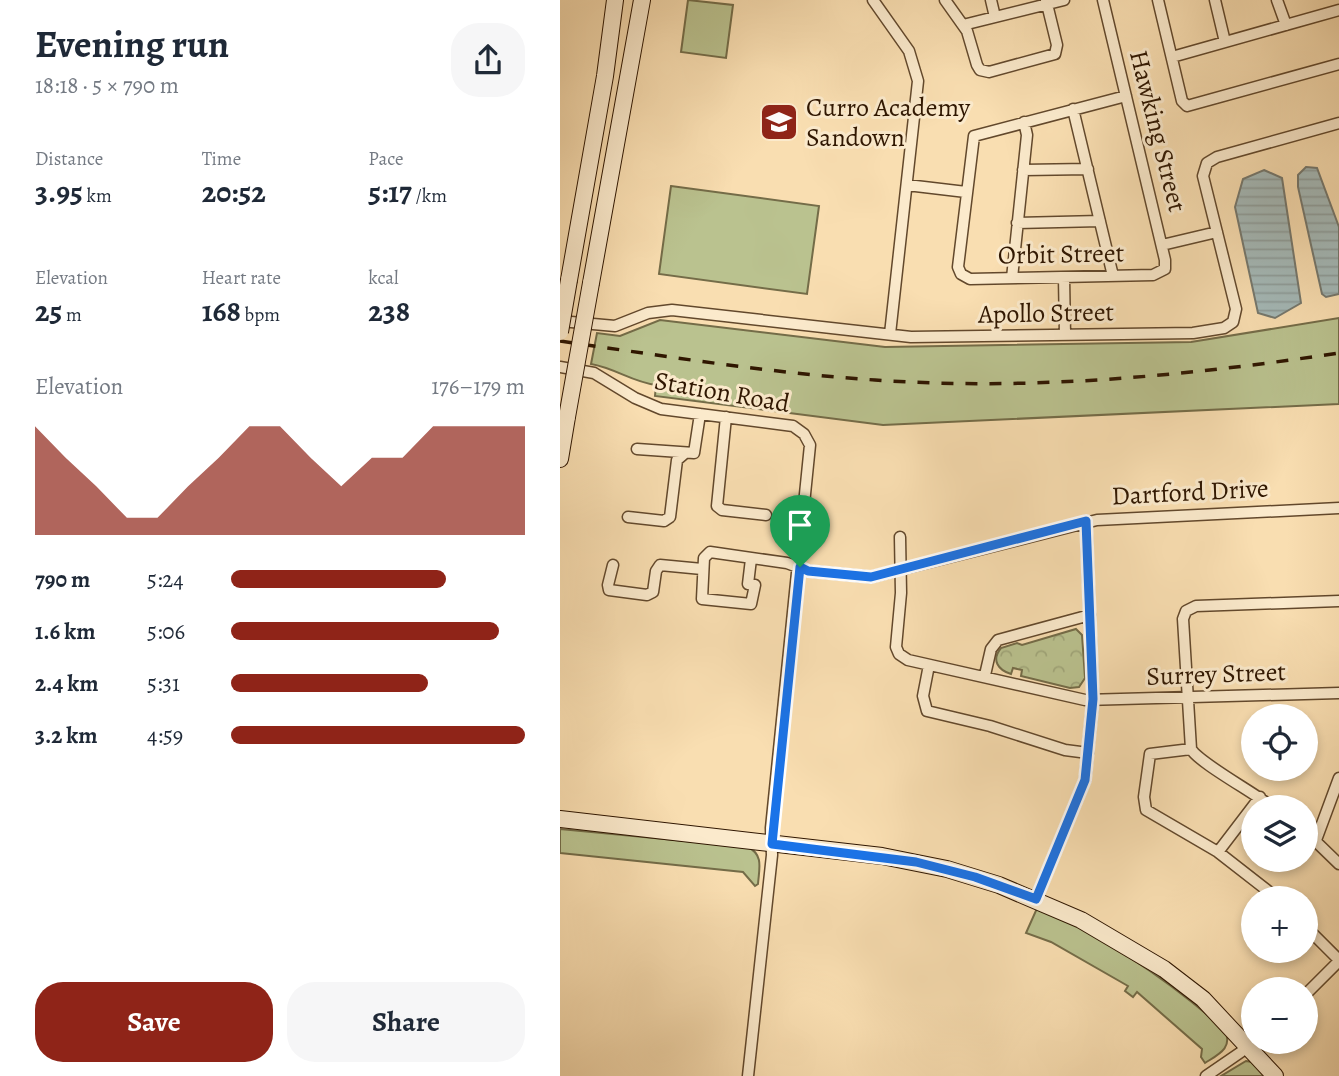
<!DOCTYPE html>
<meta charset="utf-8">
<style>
:root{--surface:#fff;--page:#f6f6f7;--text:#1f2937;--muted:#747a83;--accent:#8f2418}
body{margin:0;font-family:Alegreya,serif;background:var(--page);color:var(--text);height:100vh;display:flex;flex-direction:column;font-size:26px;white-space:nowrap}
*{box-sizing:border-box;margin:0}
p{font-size:23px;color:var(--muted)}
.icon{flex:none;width:38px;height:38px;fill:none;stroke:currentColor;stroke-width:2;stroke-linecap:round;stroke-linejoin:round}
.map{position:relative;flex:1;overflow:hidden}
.panel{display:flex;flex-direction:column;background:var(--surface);width:560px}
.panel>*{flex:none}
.fabs{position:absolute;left:681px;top:704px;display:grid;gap:14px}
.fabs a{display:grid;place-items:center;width:77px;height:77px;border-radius:50%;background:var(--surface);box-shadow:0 4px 10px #0003;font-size:35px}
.pin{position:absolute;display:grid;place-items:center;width:60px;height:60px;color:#fff;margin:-72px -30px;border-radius:50% 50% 50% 0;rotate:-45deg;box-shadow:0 0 7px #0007}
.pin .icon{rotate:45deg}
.round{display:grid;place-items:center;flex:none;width:74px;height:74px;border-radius:28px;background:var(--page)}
.head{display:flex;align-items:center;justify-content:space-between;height:119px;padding:0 35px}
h1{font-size:38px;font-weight:700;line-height:52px}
.figures{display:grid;grid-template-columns:repeat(3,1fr);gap:10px;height:119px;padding:7px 35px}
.figures div{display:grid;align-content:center}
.figures b{font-size:30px;font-weight:700}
.figures small{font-size:19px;font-weight:400}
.figures p{font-size:19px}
.chart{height:196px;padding:14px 35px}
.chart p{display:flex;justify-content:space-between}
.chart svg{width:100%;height:126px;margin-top:7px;fill:var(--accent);opacity:.7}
.button{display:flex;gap:14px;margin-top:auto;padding:14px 35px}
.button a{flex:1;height:80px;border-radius:28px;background:var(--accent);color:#fff;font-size:28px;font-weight:700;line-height:80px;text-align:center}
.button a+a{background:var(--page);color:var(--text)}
ul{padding:0 35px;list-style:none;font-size:23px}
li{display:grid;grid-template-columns:112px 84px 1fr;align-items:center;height:52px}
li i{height:18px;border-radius:9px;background:var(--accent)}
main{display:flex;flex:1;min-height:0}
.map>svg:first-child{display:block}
.grass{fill:#bac28f;stroke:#746c48;stroke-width:2}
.forest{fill:url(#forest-crowns);stroke:#746c48;stroke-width:2}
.water{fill:url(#water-rules);stroke:#75786e;stroke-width:2}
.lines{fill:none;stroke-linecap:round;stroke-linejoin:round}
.street-casing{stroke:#62482c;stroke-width:13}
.secondary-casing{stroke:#2f1600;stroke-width:18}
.street{stroke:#fbeacc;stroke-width:10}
.secondary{stroke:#fbeacc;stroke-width:16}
.rail{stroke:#2f1600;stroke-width:3.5;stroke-dasharray:12 12;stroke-linecap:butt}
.secondary-bridge-casing{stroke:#2f1600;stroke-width:18;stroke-linecap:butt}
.secondary-bridge{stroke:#fbeacc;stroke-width:16}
.route-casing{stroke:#fff;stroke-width:14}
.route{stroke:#1a73e8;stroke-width:9}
.labels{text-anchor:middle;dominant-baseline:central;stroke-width:6;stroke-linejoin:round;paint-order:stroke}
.poi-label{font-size:26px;fill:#2f1600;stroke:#fbeacc;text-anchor:start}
.street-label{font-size:26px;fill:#2f1600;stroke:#fbeacc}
</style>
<main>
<section class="panel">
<div class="head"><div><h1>Evening run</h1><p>18:18 · 5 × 790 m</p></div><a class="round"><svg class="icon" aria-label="share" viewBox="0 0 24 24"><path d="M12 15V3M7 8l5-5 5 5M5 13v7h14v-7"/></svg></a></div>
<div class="figures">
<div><p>Distance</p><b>3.95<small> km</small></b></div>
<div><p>Time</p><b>20:52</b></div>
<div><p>Pace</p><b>5:17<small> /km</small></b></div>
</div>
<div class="figures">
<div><p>Elevation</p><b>25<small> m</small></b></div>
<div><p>Heart rate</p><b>168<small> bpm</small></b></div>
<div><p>kcal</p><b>238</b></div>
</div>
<div class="chart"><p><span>Elevation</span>176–179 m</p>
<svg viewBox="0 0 160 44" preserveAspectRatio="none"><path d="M0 44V6L10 17L20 27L30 38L40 38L50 27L60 17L70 6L80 6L90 17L100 27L110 17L120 17L130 6L140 6L150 6L160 6V44z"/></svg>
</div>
<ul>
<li><b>790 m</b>5:24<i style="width:73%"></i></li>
<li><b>1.6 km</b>5:06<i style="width:91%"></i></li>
<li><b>2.4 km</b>5:31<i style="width:67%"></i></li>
<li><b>3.2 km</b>4:59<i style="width:100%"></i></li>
</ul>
<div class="button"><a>Save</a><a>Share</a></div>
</section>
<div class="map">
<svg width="779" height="1076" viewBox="0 0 779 1076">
<defs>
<pattern id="forest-crowns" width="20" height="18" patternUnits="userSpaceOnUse" patternTransform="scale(1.75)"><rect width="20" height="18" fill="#bac28f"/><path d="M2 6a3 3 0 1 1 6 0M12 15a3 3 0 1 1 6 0" fill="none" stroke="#a0a67a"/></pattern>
<pattern id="water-rules" width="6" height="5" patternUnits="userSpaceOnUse" patternTransform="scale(1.75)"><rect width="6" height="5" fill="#a4b9b8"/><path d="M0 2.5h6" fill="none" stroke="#8e9e9c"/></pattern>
</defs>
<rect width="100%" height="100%" fill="#f9deb1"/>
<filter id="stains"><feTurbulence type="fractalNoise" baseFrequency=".00286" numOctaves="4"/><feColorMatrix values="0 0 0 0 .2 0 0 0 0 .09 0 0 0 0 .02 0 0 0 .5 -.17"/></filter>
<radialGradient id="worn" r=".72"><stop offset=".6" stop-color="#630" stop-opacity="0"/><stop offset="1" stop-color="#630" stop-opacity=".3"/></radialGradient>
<path class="grass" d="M128,0l45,5 -7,53 -45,-6z
M111,186l148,20 -12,88 -148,-20z
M779,318v86l-456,21 -228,-29 1,-11c-24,-3 -41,-17 -65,-21l6,-31 23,3 40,-16 225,27 306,-5z
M0,829l188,18c16,8 11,22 10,37l-3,2 -12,-14 -183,-19z
M478,906c69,33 130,73 187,124 8,18 -6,24 -20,33l-4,-6 1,-8 -65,-57 -4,5 -8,-6 3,-5 -77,-44 -25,-9z
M686,1061l6,1 13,14h-44z"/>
<path class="forest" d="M516,629l6,6 3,43 -6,9 -9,1 -49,-12 1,-6 -9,-2 -2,6c-13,-4 -20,-14 -10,-26l16,-5 5,2z"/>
<path class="water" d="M746,167l11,1 22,59v67l-13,3 -4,-3 -24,-107v-12z
M704,170l18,8 19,125 -26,15 -17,-5 -23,-106 8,-28z"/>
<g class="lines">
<defs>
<path id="street" d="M313,0l36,51 9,30 -28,253
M385,0l22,31 10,34 3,5 9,2 66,-18 2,-9 -11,-45
M431,0l4,17
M543,0l62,260v9l-12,6 -183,4 -9,-5 -3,-7 16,-131 152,-40
M598,0l24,101 5,5 152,-42
M655,0l10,42
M717,0l9,25
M403,25l101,-25
M612,57l167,-47
M513,109l40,167
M463,170l65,-1
M347,185l59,7
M457,223l83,-2
M602,245l55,-13
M504,277l1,58
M452,278l15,-143 -3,-13
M0,321l55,5 33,-13 24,-3 239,27 282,-4 31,-5 9,-6 3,-13 -33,-133 4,-13 10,-6 122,-34
M0,367l34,6 41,25 26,11 132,17 11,8 6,11 -39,383 1,27 -24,221
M166,417l-9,89 5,4 44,5
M77,449l57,4 6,-39
M68,517l36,4 6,-4 7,-57 7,-6
M340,537l1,56 -5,54 3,7 9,6 177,40 254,-7
M191,559l-3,25 7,1 -4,19 -49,-5 2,-41 6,-6 77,11 21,8 63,6 226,-57 242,-12
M53,565l-5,20 1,5 38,5 6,-3 3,-21 4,-6 42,4
M369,665l-6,31 4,15 63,15 75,24 23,3
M425,675l6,-26 7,-9 92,-25
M631,749l-41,5 -6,43 2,13 72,42 59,46
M712,807c-17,-14 -73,-44 -81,-58l-8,-130 3,-8 10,-5 143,-5
M746,832l33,32
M756,840l23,-62
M658,852l42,-55
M476,899l49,-119 8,-81 -7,-178
M746,927l33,33
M746,994l33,-33
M646,1076l35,-24 12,-16"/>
<path id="secondary" d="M9,280l36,-204 10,-76
M31,283l51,-283
M0,459l7,-42
M0,819l322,37 65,13 52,16 82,35 83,49 39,30 72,77"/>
</defs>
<use href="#street" class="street-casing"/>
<use href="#secondary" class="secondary-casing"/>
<use href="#street" class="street"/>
<use href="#secondary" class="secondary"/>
<path class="rail" d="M0,341c104,15 210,32 315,39 156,11 310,-4 464,-27"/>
<defs>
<path id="secondary-bridge" d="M0,332l9,-52
M7,417l24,-134"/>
</defs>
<use href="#secondary-bridge" class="secondary-bridge-casing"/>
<use href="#secondary-bridge" class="secondary-bridge"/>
</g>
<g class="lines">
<defs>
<path id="route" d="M526,521l7,178 -8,81 -49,119 -61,-22 -59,-15 -144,-18 28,-277 8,4 63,6z"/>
</defs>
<use href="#route" class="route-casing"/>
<use href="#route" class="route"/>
</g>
<defs>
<symbol id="school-square" viewBox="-11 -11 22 22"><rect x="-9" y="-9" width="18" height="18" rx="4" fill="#8f2418" stroke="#fbeacc"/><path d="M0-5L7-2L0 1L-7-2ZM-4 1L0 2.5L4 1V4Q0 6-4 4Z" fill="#fff"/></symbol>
</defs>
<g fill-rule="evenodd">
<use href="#school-square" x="197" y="100" width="44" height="44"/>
</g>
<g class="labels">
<g class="poi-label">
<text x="246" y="107">Curro Academy<tspan x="246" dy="30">Sandown</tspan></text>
</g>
<g class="street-label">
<text transform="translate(598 131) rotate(76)">Hawking Street</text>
<text transform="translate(501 254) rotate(-1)">Orbit Street</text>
<text transform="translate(486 313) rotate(-1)">Apollo Street</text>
<text transform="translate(162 392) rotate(10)">Station Road</text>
<text transform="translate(630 492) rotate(-3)">Dartford Drive</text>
<text transform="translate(656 674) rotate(-2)">Surrey Street</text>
</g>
</g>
<rect width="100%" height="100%" filter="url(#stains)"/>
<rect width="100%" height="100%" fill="url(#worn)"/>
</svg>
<div class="fabs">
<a><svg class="icon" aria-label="locate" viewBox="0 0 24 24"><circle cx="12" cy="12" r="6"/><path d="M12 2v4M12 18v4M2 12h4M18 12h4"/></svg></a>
<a><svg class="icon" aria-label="layers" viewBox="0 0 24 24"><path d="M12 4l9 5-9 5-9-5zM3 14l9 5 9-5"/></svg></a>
<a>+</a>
<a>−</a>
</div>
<div class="pin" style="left:240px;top:567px;background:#1e9e55"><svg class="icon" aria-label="arrive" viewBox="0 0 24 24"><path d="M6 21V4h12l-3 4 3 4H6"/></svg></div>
</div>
</main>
